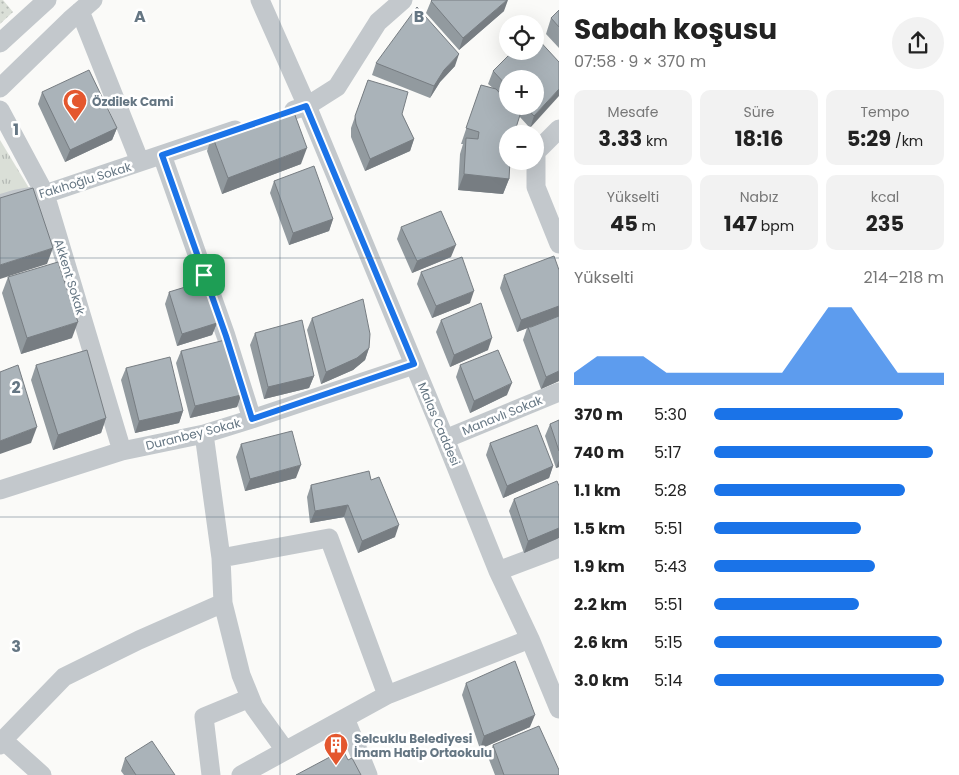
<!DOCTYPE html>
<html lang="tr">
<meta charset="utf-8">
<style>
:root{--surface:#fff;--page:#f2f2f2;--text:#222;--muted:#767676;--accent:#1a73e8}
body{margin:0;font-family:Poppins,sans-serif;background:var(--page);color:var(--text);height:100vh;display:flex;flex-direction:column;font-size:19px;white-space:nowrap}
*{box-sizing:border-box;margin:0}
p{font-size:16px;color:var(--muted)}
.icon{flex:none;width:28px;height:28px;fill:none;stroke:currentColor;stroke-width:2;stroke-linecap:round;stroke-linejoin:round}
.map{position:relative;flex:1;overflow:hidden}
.details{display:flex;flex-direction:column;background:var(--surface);width:400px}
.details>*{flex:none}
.controls{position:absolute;left:499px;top:15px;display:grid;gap:10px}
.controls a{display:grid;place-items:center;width:45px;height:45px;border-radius:50%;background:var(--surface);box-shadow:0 5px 20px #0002;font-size:25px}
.pin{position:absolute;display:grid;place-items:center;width:42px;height:42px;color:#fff;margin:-21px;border-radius:10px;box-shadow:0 2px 8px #0006}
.round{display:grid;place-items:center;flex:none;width:52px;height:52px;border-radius:26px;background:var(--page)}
.overview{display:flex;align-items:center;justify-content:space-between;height:85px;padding:0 15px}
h1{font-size:28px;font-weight:700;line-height:38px}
.stats{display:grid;grid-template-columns:repeat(3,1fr);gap:8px;height:85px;padding:5px 15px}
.stats div{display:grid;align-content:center;border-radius:10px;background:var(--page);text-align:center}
.stats b{font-size:21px;font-weight:700}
.stats small{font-size:14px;font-weight:400}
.stats p{font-size:14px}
.chart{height:140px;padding:10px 15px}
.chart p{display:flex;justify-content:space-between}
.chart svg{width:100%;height:90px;margin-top:5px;fill:var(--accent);opacity:.7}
ul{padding:0 15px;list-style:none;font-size:16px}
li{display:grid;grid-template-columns:80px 60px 1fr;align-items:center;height:38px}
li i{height:12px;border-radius:6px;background:var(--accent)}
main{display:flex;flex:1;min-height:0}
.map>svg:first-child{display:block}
.grass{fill:url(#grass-tufts)}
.park{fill:url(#park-dots)}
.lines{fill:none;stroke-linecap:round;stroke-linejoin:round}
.minor{stroke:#c3c8cc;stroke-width:19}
.wall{fill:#929a9f;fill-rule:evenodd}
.shaded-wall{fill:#777d82}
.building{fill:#aab3b9;stroke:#777d82}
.route-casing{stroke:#fff;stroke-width:10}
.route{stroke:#1a73e8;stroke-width:6}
.grid{fill:none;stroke:#657683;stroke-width:1;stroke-opacity:0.55}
.labels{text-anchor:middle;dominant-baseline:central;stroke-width:5;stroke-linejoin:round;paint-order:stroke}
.poi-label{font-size:12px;font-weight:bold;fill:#657683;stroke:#fff;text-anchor:start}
.street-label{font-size:12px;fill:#657683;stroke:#fff}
.grid-label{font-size:16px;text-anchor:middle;font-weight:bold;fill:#657683;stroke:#fff;stroke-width:5;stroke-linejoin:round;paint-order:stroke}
</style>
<main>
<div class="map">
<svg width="559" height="775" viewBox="0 0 559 775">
<defs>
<pattern id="grass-tufts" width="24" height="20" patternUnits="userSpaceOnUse" patternTransform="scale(1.25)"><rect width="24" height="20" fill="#dadfd7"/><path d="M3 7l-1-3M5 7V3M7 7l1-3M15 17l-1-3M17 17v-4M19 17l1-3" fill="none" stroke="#b4b9b4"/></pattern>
<pattern id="park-dots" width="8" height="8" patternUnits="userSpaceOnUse" patternTransform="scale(1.25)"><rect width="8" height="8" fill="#dadfd7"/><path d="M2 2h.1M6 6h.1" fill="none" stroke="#b4b9b4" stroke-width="1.8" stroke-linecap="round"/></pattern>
</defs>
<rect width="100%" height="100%" fill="#fafaf8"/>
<path class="grass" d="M0,140l29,48 -29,10z"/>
<path class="park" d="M0,0h3l10,12 -13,12z"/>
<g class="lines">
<path class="minor" d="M260,0l47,106 138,333 53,132 32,68 29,70
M80,11l60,151 95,-32
M0,43l47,-43
M0,88l70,-68 23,-20
M0,110l45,84 77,257
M294,110l13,-4 30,-19 41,-65 25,-22
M559,129l-23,23v35l23,57
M162,155l64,181 26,83
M0,204l16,-5 29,-5 95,-32
M204,434l17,124 2,45 18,72 13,32 31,43
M445,439l114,-47
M0,490l122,-39 82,-17 48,-15 162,-54
M221,558l108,-20 58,157
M498,571l61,-23
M345,718l23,57
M3,740l39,35
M0,745l3,-5 61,-63 75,-37 84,-37
M211,775l-7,-58 46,-19
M241,775l146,-80 143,-56"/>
</g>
<path class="wall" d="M431,1l73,10 -45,39 -33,-37z
M559,10v38l-13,-14 5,-16z
M559,62l-29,66 -11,-12 -11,18 1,45 -6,15 -45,-4 2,-36 3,-10h-2l20,-59 12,3 -5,-4 5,-13zM508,79l27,27h-27z
M376,63l79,3 -15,16 -10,16 -58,-23z
M368,80l34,34 12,25 -4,12 -45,20 -14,-34v-9z
M42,92l75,36 -5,12 -47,22 -27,-58z
M212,135l89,29 -79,30 -15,-43z
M274,181l59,38 -4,12 -40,14 -19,-52z
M401,227l50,30 -39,16 -15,-34z
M559,270v111l-18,8 -18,-49 4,-12 -10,4 -17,-44 4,-13z
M421,272l49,31 -38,15 -15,-34z
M8,277l64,61 -51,16 -19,-61z
M169,292l48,31 -5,12 -35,11 -12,-42z
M312,318l57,30 -4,12 -12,10 -32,14 -14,-54z
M441,320l47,30 -38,17 -14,-35z
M255,333l59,43 -5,12 -45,11 -14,-54z
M181,351l60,44 -4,12 -47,11 -14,-55z
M36,365l70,53 -5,15 -48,17 -22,-70z
M460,365l47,30 -37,18 -14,-36z
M126,368l57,43 -4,12 -44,10 -14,-53z
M559,420v47l-3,1 -11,-32 5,-12z
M490,443l63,23 -4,12 -46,20 -17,-43z
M241,444l55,34 -51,13 -9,-34z
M371,480l24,57 -37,16 -14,-36 -34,6 -3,-26 4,-12z
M559,486v52l-35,15 -15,-42 5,-12z
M466,683l64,44 -50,22 -18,-54z
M493,745l66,30h-64l-7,-18z
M125,758l50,17h-51l-3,-4z"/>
<path class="shaded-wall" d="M507,0h1l-4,11 -45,39 4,-12z
M459,54l-4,12 -15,16 -10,16 4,-12 10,-16z
M559,89v7l-29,32 4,-12z
M117,128l-5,12 -47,22 5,-12z
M414,139l-4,12 -45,20 5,-12z
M307,148l-6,16 -79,30 6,-16z
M464,174l45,5 -6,15 -45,-4z
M333,219l-4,12 -40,14 4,-12z
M456,245l-5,12 -39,16 5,-12z
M53,248l-6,16 -47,15v-14z
M474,291l-4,12 -38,15 4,-12z
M559,306v10l-42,16 4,-12z
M78,322l-6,16 -51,16 6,-16z
M217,323l-5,12 -35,11 5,-12z
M492,338l-4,12 -38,17 4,-12z
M369,348l-4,12 -12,10 -32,14 5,-12z
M559,371v10l-18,8 5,-12z
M314,376l-5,12 -45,11 4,-12z
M512,383l-5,12 -37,18 4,-12z
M241,395l-4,12 -47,11 5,-12z
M183,411l-4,12 -44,10 4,-12z
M106,418l-5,15 -48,17 5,-15z
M37,427l-6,16 -31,11v-13z
M559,460v7l-3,1z
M301,465l-5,13 -51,13 5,-12z
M553,466l-4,12 -46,20 4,-12z
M348,505l-4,12 -34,6 5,-12z
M399,525l-4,12 -37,16 4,-12z
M559,528v10l-35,15 4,-12z
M535,715l-5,12 -50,22 4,-13z"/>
<path class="building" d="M432,0h75l-44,38 -32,-37z
M417,7l42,47 -15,16 -10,16 -58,-23z
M559,10v17l-8,-9z
M535,36l24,26v27l-25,27 -9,-10h10v-27h-27v8l-15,-16 20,-20h22z
M89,70l28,58 -47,22 -28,-58z
M368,80l40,12 -6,22 12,25 -44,20 -14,-35 -1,-8z
M481,85l15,4 12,13v4h4l8,9 -6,19h-6v27h2l-1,18 -45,-5 2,-36 12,1 1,-7 -13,-4z
M292,107l15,41 -79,30 -16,-43z
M314,166l19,53 -40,14 -19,-52z
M33,188l20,60 -53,17v-67z
M441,211l15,34 -39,16 -16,-34z
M554,256l5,14v36l-38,14 -17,-45z
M462,257l12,34 -38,15 -15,-34z
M58,262l20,60 -51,16 -19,-61z
M205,281l12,42 -35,11 -13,-42z
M363,299l7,35 -1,14 -12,10 -31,14 -14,-54z
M481,303l11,35 -38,17 -13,-35z
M559,316v55l-13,6 -18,-50h3z
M302,320l12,56 -46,11 -13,-54z
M225,340l16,55 -46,11 -14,-55z
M87,350l19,68 -48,17 -22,-70z
M498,350l14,33 -38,18 -14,-36z
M170,357l13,54 -44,10 -13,-53z
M18,365l19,62 -37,14v-69z
M559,420v31l-9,-27z
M537,425l16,41 -46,20 -17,-43z
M292,431l9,34 -51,14 -9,-35z
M369,471l2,9 8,-3 20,48 -37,16 -14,-36 -33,6 -4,-26z
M557,481l2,5v42l-31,13 -14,-42z
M515,661l20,54 -51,21 -18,-53z
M539,726l20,44v5h-55l-11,-30z
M152,741l23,34h-39l-11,-17z
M343,750l5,10 4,-2 9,17h-65z"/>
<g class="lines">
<defs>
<path id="route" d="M306,106l108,258 -162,55 -26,-83 -64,-181z"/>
</defs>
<use href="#route" class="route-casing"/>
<use href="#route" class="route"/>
</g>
<path class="grid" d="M280,0v775M0,258h559M0,517h559"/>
<defs>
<symbol id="mosque-pin" viewBox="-11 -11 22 30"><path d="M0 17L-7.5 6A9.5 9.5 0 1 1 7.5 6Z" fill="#e4572e" stroke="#fff"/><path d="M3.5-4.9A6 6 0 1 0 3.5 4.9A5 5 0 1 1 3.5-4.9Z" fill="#fff"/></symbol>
<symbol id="building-pin" viewBox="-11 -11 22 30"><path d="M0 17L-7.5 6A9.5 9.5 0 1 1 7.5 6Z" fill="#e4572e" stroke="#fff"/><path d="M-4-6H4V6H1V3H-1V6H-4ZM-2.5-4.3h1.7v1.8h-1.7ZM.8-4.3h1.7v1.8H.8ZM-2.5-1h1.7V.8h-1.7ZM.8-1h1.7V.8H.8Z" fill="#fff"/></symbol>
</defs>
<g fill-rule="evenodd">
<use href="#mosque-pin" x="61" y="87" width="28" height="38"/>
<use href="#building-pin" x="322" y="731" width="28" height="38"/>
</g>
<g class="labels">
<g class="poi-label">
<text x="92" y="101">Özdilek Cami</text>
<text x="354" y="738">Selcuklu Belediyesi<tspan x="354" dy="14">İmam Hatip Ortaokulu</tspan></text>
</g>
<g class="street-label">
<text transform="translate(85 180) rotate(-17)">Fakıhoğlu Sokak</text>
<text transform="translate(70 277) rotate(73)">Akkent Sokak</text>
<text transform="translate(502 415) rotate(-22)">Manavlı Sokak</text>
<text transform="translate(439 424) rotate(67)">Malas Caddesi</text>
<text transform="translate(193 434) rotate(-14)">Duranbey Sokak</text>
</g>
</g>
<g class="grid-label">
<text x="140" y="22">A</text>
<text x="419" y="22">B</text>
<text x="16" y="135">1</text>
<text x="16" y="393">2</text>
<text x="16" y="652">3</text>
</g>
</svg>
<div class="controls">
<a><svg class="icon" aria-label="locate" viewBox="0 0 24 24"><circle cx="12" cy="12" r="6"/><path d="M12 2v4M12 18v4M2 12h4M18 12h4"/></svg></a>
<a>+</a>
<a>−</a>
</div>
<div class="pin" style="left:204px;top:275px;background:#1e9e55"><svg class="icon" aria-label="arrive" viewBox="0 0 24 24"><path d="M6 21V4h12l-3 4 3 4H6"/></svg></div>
</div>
<section class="details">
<div class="overview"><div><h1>Sabah koşusu</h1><p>07:58 · 9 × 370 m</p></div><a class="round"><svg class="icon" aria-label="share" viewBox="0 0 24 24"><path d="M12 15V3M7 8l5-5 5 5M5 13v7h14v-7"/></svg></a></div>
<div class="stats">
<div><p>Mesafe</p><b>3.33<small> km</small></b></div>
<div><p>Süre</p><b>18:16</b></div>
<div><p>Tempo</p><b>5:29<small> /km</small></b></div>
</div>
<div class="stats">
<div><p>Yükselti</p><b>45<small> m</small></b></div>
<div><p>Nabız</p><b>147<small> bpm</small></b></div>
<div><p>kcal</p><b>235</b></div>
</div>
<div class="chart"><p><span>Yükselti</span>214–218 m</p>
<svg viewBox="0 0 160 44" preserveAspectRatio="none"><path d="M0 44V38L10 30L20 30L30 30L40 38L50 38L60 38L70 38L80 38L90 38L100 22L110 6L120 6L130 22L140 38L150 38L160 38V44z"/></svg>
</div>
<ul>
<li><b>370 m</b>5:30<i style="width:82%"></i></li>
<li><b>740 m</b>5:17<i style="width:95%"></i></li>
<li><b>1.1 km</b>5:28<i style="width:83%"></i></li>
<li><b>1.5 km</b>5:51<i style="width:64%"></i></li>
<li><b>1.9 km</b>5:43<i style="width:70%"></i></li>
<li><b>2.2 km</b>5:51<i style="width:63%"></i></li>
<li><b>2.6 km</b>5:15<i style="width:99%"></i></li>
<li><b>3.0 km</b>5:14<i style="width:100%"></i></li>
</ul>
</section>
</main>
